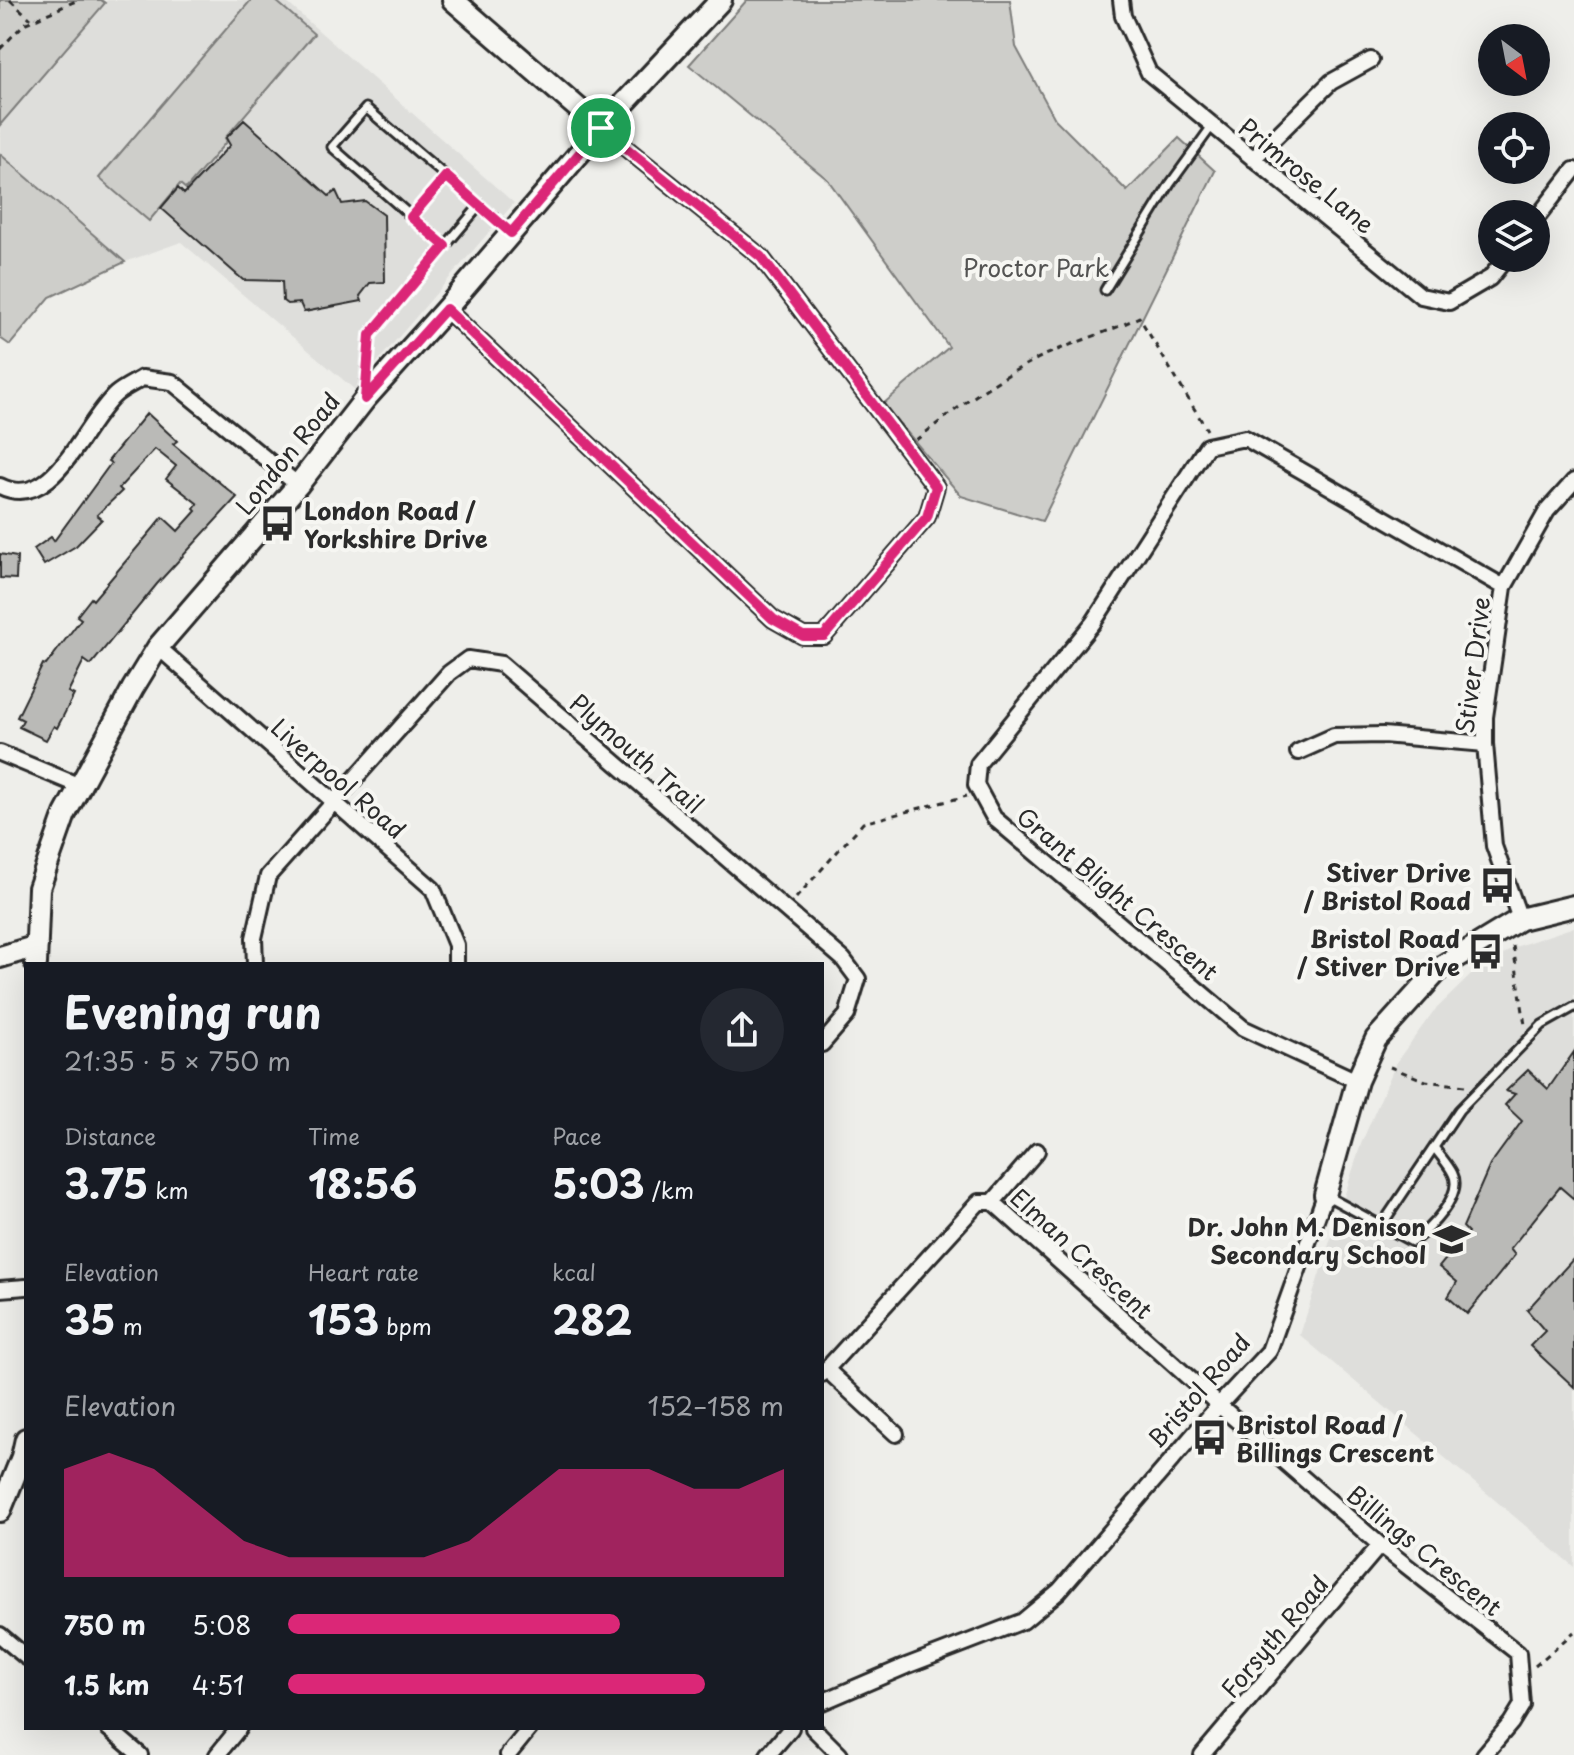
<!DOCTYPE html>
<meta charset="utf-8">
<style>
:root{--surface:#171b24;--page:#242831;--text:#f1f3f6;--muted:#9ea1a6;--accent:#db2777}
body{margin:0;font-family:"Playpen Sans",sans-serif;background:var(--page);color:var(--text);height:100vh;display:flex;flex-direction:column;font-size:30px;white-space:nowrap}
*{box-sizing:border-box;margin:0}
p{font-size:26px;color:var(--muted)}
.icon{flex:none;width:44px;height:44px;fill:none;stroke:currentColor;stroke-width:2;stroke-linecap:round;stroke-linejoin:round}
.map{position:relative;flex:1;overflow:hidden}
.sheet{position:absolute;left:24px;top:962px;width:800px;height:768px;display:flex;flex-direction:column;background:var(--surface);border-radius:0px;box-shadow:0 8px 32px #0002}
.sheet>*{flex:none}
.needle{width:52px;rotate:148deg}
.tools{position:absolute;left:1478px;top:24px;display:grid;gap:16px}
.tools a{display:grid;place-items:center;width:72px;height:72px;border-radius:50%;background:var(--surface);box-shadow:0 8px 32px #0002;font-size:40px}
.pin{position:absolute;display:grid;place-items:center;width:68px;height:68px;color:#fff;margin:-34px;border:4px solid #fff;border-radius:50%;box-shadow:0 2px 8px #0007}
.round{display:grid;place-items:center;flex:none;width:84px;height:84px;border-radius:42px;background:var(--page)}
.head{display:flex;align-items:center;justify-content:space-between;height:136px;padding:0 40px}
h1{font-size:44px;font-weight:700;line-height:60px}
.stats{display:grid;grid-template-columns:repeat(3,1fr);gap:12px;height:136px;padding:8px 40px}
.stats div{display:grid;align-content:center}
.stats b{font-size:40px;font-weight:700}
.stats small{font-size:22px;font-weight:400}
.stats p{font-size:22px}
.chart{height:224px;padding:16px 40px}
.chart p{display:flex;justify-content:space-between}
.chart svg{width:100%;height:144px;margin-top:8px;fill:var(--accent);opacity:.7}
ul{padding:0 40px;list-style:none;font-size:26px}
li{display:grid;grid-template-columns:128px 96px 1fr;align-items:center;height:60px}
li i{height:20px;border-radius:10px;background:var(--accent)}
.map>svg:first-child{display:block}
.built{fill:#dededb}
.green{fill:#cececa;stroke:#7c7c7a;stroke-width:2}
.building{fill:#babab7;stroke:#2b2b2b;stroke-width:2}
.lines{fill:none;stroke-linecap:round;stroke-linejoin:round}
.lane-casing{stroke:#2b2b2b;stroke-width:13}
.street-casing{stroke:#2b2b2b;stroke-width:20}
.secondary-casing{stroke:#2b2b2b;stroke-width:26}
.path{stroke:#2b2b2b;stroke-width:3;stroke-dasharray:6 6;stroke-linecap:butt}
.lane{stroke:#f6f6f2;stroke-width:7}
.street{stroke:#f6f6f2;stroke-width:14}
.secondary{stroke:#f6f6f2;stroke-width:20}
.route-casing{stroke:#fff;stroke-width:16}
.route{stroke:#db2777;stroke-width:10}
.labels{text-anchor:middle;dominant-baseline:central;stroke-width:8;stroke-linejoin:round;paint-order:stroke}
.street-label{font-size:24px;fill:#2b2b2b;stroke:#f6f6f2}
.park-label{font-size:24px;fill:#545453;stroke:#f6f6f2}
.poi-label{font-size:24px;font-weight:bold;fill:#2b2b2b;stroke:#f6f6f2;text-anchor:end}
</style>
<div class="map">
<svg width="1574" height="1755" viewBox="0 0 1574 1755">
<rect width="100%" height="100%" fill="#eeeeea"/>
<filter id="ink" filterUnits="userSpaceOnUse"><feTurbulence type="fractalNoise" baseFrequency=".0125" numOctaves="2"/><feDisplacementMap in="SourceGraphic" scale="16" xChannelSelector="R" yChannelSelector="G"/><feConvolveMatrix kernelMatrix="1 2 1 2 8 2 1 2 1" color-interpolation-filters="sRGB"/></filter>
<g filter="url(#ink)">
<path class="built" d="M107,0h177l230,203 -160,186 -173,-147 -56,20 -125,-108v-29z
M1574,927v640l-274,-232 61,-191 36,-83 36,-49 39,-38 43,-27z"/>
<path class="green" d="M0,0h101l4,3 -105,122z
M251,0h24l39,34 -89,104 2,3 -41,48 -6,-5 -31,37 -50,-43z
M747,0h263l6,47 39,72 72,72 52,-53 36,33 -173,350 -81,-25 -78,-92 66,-57 -121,-167 -139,-115z
M0,154l125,108 -75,35 -40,48 -10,-7z"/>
<path class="building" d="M244,120l85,76 7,-5 6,13 23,-3 19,14 1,67 -15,1 -10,13 2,5 -58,11 -4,-9 -13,1 -4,-3 -1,-20 -39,-1 -82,-72 17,-20 6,6 46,-49 -4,-7z
M147,413l30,28 -4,3 64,53 -80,87 -66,81 -7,-5 -16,32 6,3 -17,33 -3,-2 -8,14 -27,-13 4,-7 -6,-3 26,-53 3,1 35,-46 -4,-3 14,-18 2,2 70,-83 15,14 18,-20 -2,-2 4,-5 -32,-25 10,-13 -21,-17 -36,39 3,3 -25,24 5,4 -26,27 -32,19 -10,-16 17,-12 3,4 57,-78 -3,-2z
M0,554l17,3 -1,22 -16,-1z
M1574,1052v147l-14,-12 -50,62 5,6 -48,59 -19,-17 9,-15 -18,-15 29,-35 -5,-5 27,-62 32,-44 -17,-16 10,-11 -9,-3 22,-21 20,19z
M1574,1258v129l-44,-41 15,-15 -18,-21z"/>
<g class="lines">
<defs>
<path id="lane" d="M411,217l35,-41
M445,246l-113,-99 34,-39 144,123
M1105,290l65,-106 42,-58
M365,391l5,-56 110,-130
M1327,1196l85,46c16,-12 52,-46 41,-68 -4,-9 -13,-18 -19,-27
M1381,1226l78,-116 83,-85 32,-18"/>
<path id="street" d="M1121,0l2,16 26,57 272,223 28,6 41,-24 16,-20
M1253,159l78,-77 40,-22
M1536,219l38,-49
M446,309l327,310 30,17h21l103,-119 9,-30 -175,-230 -160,-129
M0,486c54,27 83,-63 116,-92 7,-6 18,-11 26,-16l30,4 126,103
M158,647l275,242 23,56v19
M1298,752l36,-16 49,-1 102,9
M0,753l80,33
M1520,919l-26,-73 -9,-102v-27l19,-130 43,-76 27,-30
M255,964l-1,-26 14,-62 181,-203 19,-14 33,5 342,295 15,20 -11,36 -25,29
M1357,1081l-114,-53 -249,-210 -18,-33 2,-21 115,-141 114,-177 38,-8 259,149
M993,1202l44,-51
M0,1289l26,-2
M826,1369l70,65
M822,1374l157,-172h14l226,203 161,140 138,108 4,52 -11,18 -27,32
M0,1635l26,22
M822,1702l84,-36 117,-45 36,-30 160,-186 50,-54 56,-156
M108,1728l32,27
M813,1728l27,27
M217,1755l22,-27
M508,1755l22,-27
M768,1755l23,-27
M1202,1755l178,-210"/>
<path id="secondary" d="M453,0l148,128
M0,957l37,-11
M36,964l3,-76 26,-74 68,-126 25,-41 140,-162 67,-86 81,-90 155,-181 120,-128
M1325,1195l32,-114 19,-42 65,-72 79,-48 54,-13
M0,1511l22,-54 4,-18"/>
</defs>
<use href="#lane" class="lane-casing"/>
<use href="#street" class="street-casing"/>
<use href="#secondary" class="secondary-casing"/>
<path class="path" d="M10,0l21,19
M0,49l24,-25 54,-24
M916,440c38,-30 76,-58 119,-80 34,-17 71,-26 104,-43l68,113
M796,898l67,-75 104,-27
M1513,946l12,79
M1390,1067l36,14 39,5
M1535,1666l39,-34"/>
<use href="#lane" class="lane"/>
<use href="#street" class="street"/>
<use href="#secondary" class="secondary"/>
</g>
</g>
<g class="lines" filter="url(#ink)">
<defs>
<path id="route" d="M601,128l160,129 175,230 -9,30 -103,119h-21l-30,-17 -327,-310 -81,90 5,-64 75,-89 -34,-29 35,-41 65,57z"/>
</defs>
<use href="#route" class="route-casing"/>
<use href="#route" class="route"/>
</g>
<defs>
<symbol id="bus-bare" viewBox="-9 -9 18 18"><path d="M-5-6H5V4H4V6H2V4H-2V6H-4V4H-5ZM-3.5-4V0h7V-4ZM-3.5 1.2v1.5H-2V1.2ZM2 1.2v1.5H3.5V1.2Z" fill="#2b2b2b" stroke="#f6f6f2" stroke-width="2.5" paint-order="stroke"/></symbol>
<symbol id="school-bare" viewBox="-9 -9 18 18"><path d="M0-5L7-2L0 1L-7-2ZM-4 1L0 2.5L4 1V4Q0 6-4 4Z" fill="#2b2b2b" stroke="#f6f6f2" stroke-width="2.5" paint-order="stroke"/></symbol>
</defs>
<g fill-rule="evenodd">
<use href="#bus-bare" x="252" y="498" width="51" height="51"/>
<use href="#bus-bare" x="1472" y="860" width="51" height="51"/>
<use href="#bus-bare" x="1460" y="926" width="51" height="51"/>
<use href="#school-bare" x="1426" y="1214" width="51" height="51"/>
<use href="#bus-bare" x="1184" y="1412" width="51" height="51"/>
</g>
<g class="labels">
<g class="street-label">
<text transform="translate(1307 175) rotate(39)">Primrose Lane</text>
<text transform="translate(287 453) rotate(-51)">London Road</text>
<text transform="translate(1472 665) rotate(-83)">Stiver Drive</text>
<text transform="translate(637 753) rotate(41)">Plymouth Trail</text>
<text transform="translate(339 778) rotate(41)">Liverpool Road</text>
<text transform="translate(1118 893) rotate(40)">Grant Blight Crescent</text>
<text transform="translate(1082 1253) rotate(42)">Elman Crescent</text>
<text transform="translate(1198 1390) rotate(-49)">Bristol Road</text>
<text transform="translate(1425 1550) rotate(39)">Billings Crescent</text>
<text transform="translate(1274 1636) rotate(-50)">Forsyth Road</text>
</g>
<g class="park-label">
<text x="1036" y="267">Proctor Park</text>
</g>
<g class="poi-label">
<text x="304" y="510" text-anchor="start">London Road /<tspan x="304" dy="28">Yorkshire Drive</tspan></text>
<text x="1471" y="872">Stiver Drive<tspan x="1471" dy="28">/ Bristol Road</tspan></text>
<text x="1460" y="938">Bristol Road<tspan x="1460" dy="28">/ Stiver Drive</tspan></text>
<text x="1426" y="1226">Dr. John M. Denison<tspan x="1426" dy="28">Secondary School</tspan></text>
<text x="1236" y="1424" text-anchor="start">Bristol Road /<tspan x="1236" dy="28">Billings Crescent</tspan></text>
</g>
</g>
</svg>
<div class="tools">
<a><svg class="needle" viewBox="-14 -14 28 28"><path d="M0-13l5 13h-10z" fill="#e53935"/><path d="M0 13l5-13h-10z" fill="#9ea1a6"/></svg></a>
<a><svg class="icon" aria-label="locate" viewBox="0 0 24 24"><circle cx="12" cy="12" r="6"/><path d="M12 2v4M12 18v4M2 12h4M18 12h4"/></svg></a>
<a><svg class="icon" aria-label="layers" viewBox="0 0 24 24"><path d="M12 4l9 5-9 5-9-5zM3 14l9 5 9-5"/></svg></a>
</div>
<div class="pin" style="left:601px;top:128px;background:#1e9e55"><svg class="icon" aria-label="arrive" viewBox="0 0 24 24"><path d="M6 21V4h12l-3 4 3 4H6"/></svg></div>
<section class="sheet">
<div class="head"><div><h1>Evening run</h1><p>21:35 · 5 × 750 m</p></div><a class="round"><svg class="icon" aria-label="share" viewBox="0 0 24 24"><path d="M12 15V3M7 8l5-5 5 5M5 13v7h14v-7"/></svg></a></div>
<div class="stats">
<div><p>Distance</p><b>3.75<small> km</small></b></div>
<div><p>Time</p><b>18:56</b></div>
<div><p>Pace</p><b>5:03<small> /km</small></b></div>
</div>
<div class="stats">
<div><p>Elevation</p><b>35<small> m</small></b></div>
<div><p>Heart rate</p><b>153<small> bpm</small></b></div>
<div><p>kcal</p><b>282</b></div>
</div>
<div class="chart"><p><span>Elevation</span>152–158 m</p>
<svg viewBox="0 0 160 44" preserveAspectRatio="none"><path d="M0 44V11L10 6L20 11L30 22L40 33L50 38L60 38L70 38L80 38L90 33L100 22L110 11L120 11L130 11L140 17L150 17L160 11V44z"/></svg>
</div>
<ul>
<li><b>750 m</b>5:08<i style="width:67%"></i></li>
<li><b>1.5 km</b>4:51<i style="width:84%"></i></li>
</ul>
</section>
</div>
